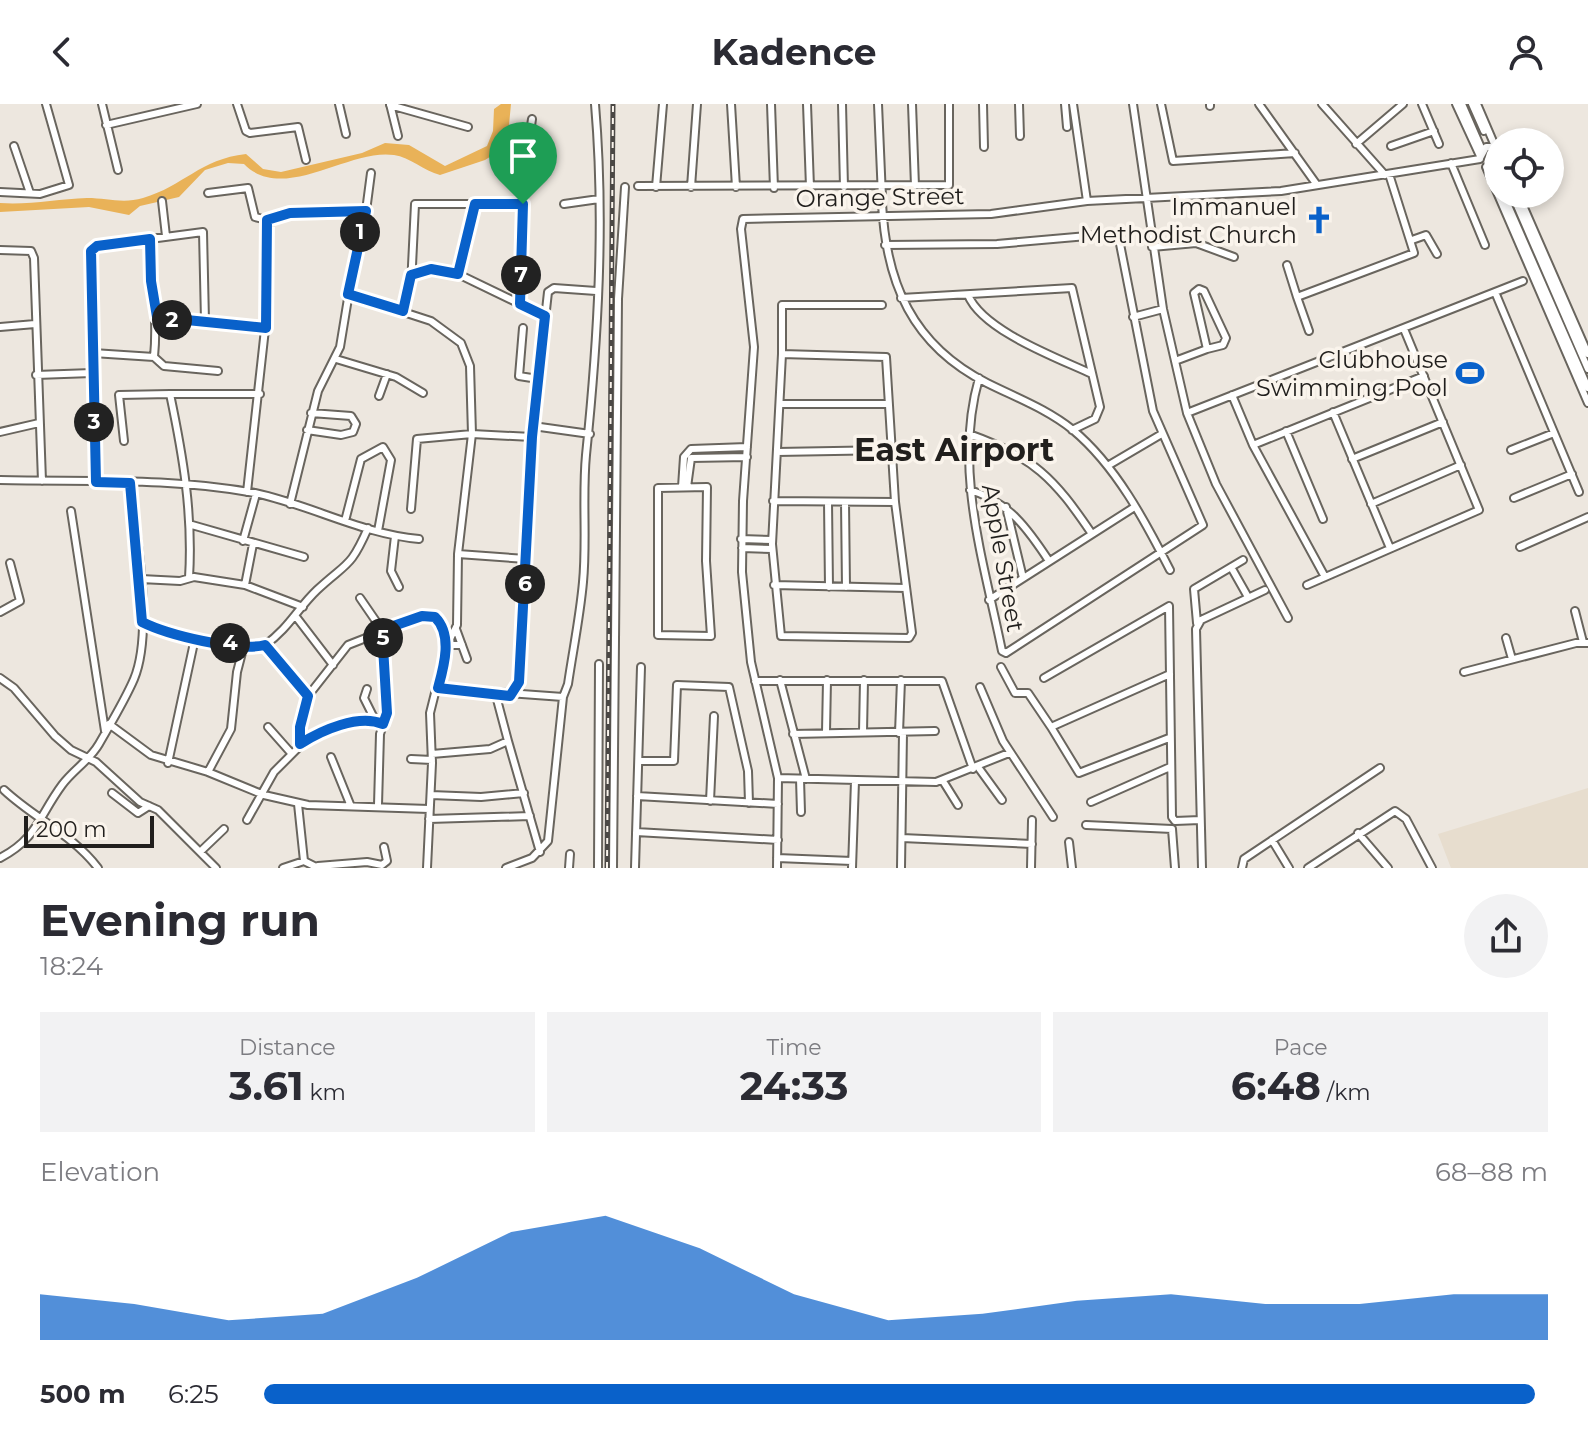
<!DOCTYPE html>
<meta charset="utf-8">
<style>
:root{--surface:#fff;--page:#f2f2f3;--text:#2b2b33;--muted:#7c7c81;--accent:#0961ca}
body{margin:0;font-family:Montserrat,sans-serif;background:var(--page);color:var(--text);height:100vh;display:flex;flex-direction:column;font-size:30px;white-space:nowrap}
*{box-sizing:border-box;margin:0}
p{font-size:26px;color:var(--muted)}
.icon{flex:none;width:44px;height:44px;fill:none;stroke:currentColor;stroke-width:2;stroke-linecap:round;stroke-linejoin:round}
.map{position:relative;height:764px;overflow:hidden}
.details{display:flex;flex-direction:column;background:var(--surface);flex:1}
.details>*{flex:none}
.fabs{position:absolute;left:1484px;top:24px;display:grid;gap:16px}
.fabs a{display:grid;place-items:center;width:80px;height:80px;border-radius:50%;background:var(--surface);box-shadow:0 4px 12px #0003;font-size:40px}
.scale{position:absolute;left:24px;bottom:20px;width:130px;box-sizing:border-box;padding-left:8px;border:4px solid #211f1d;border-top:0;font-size:22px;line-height:28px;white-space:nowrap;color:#211f1d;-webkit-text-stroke:6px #faf4ec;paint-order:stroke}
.pin{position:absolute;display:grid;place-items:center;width:68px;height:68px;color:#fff;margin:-82px -34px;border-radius:50% 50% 50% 0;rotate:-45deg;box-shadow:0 0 8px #0007}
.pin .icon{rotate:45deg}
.km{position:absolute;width:40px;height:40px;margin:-20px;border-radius:50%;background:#222;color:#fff;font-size:22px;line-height:40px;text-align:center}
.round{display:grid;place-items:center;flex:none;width:84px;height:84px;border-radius:42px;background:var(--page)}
.overview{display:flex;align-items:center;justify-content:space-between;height:136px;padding:0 40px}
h1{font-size:44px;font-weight:700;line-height:60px}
.metrics{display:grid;grid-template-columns:repeat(3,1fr);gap:12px;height:136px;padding:8px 40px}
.metrics div{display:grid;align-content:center;border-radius:0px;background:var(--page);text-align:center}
.metrics b{font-size:40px;font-weight:700}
.metrics small{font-size:22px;font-weight:400}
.metrics p{font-size:22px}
.chart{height:224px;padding:16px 40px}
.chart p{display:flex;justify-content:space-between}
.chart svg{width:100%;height:144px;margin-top:8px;fill:var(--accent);opacity:.7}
ul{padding:0 40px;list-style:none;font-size:26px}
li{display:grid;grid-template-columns:128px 96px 1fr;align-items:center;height:60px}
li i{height:20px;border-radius:10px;background:var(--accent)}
header{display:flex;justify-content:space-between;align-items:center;height:104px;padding:0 40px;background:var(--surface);font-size:36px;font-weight:700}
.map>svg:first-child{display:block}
.built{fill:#e7ddce}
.water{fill:#e9b258}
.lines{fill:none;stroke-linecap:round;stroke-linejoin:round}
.minor-casing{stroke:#69655e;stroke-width:10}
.minor{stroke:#fff;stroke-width:6}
.rail-casing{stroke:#4b4845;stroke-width:5}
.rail{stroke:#faf4ec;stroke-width:2;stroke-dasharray:6;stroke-linecap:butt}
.route-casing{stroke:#fff;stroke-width:16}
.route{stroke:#0961ca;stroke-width:10}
.labels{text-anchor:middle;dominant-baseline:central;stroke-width:7;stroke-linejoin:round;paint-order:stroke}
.street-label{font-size:24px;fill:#211f1d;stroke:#faf4ec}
.poi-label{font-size:24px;fill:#211f1d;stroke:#faf4ec;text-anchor:end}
.district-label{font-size:32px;font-weight:bold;fill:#211f1d;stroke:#faf4ec}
</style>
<header><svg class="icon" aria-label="back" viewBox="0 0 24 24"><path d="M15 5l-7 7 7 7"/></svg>Kadence<svg class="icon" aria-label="person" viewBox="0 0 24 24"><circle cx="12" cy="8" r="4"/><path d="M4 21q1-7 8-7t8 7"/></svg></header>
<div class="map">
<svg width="1588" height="764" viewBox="0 0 1588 764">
<rect width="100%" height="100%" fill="#ede7df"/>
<path class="built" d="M1588,684v80h-137l-13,-34z"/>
<path class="water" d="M501,0h10l-4,42 -22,14 -45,15c-16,-4 -30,-18 -46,-20 -45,-7 -111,49 -150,9l-16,-1 -23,7 -26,27 -39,9 -11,9 -40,-8 -89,5v-9c30,2 58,-4 87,-5 20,0 36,6 56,0 41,-12 57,-39 103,-44l17,15 18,3 81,-19 23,-10 24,2 36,21 42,-20 6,-15 1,-22z"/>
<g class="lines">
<defs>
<path id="minor" d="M102,0l16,66
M237,0l9,27 4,2 48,-6 8,33
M339,0l7,30
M390,0l8,32
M731,0l5,83
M771,0l3,84
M807,0l3,83
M842,0l2,83
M878,0l4,93
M912,0l3,82
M983,0l1,43
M1019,0l1,32
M1065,0l2,23
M1073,0l14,97
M1133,0l30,205 24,104 29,71 72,134
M1161,0l12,57 122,-8
M1210,0v2
M1259,0l58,81
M1322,0l63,71
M1422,0l17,40
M1456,0l24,52
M1462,0l20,46
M1472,0l12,27
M1477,0l18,42
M390,1l78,22
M106,21l91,-21
M1356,40l47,-40
M14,42l16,47
M1391,42l43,-15
M1480,54l6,-11h12
M1451,59l34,82
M1486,63l102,236
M1492,64l6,14
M638,82l311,-1v-81
M656,83l7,-83
M691,83l6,-83
M0,88l40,2 29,-9 -23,-81
M208,89l40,-5 7,29 12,3 23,-7 76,-2 -11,45 -15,91 -22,44 -28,113
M1503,90l85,194
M1512,90l76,175
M1518,90l70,160
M162,97l4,35
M882,99c4,80 30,142 105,180 30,15 60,26 86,47 43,36 72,91 97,140
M564,100l35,-5
M366,107l5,-38
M150,135c1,40 8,78 4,118l10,9 54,5
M1412,136l14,-5 11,19
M885,141l112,-1 113,-10 9,5 34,172 50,114 -197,128 -4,-2c-18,-89 -49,-182 -23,-273
M1152,143l44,-4 38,14
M0,146l31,1 3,7 8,223
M1287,161l10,32
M458,170l17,-70
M411,171l20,-6 27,5 87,42
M1495,188l84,200
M348,190l83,27 30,22 9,23 2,68 -14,120 -1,71 -10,20 -17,68 2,50 -5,105
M968,191c15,36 90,63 124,79
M901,194l171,-10 28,119 -5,12 -23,11
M520,200l3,-124 9,-61
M403,207l8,-25 4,-82h108
M157,213l109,11
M1133,213l30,-8
M0,223l35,-3
M523,224l-4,48 19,3
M1309,227l-12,-34 117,-44 -25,-79
M93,249l61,4
M782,250l-10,190 9,92 128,2 3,-5 -17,-131 -9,-145 -104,-3v-49h100
M336,255l60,18 27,16
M1175,257l32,-12 -13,-56 5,-4 5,2 22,47 -3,7 -16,4
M36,271l56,-2
M170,290h90
M1232,291l21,50 72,132
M379,292l8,-22
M781,300h107
M1333,308l57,136
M1187,309l336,-132
M533,322l57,8
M307,326l34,5 12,-3 3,-8 -5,-8 -40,-3
M1286,327l37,88
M0,328l39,-9
M969,330c65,23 85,44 123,100
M124,337l-5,-46 51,-1c13,62 23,120 19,184
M1253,341l171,-69
M1511,346l43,-17
M777,348l114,-2
M1352,355l91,-37
M1109,361l51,-30
M0,376c85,2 172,-3 255,13 56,12 107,41 164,46
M96,378l-5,-231 6,-5 106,-14 2,89
M682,383l2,-30 7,-8 56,-2
M687,383l4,-29 56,-1
M707,383l-1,74 5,75 -53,-1v-147z
M970,386c39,12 58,39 79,71
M247,388l22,-199 -2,-73
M1514,394l58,-24
M773,397l122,1
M828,398l1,85
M845,398l1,85
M1371,400l90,-39
M1006,403l17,71
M411,405l6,-70 55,-5 60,3
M71,407l34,220
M345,417l16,-62 22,-12 8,13 -13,71
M192,421l112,32
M395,432l-4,35 8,16
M741,435l31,1
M243,437l13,-47
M1520,443l68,-30
M742,444l30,1
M458,450l68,5
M1231,463l17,30
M141,475l39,2 14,-4 51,8 58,22
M245,481l8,-41
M774,481l132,3
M1307,481l172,-75 -75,-181
M360,494l22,32 3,35 2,48 -7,21 -2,71
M989,496l144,-92
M1575,507l8,31
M0,508l20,-11 -10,-38
M297,514l36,47
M142,518l15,7 38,9
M1197,519l-3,-34 49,-29
M456,525l11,30
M1506,534l6,21
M265,541c23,-16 33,-37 52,-55 30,-28 33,-21 51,-62
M1001,563l14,26h13l23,34 119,-53
M1464,568l112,-29h12
M0,574l14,10 41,48 16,14 25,12 44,40 18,8 58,58
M1044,574l125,-72 3,211 3,4 25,-1
M780,576l26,99
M755,577h187l31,88
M980,583l23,54 50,76
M438,584l57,4
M367,585l-3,9 11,22
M308,592l40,-51 74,-29 13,1 12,28h15
M510,592l9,-18 13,-241 16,-145 6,-4 42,3
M109,620l42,31 57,17 56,23 44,10 121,4
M268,623l23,26
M1051,623l28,46 90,-35
M826,628l1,-52
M863,628l1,-52
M899,629l2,-53
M793,630l142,-3
M508,637l32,111
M300,640c23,-14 58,-31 83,-20
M432,650l58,-5 18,-8 -13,-49 68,5 5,-13c5,-34 12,-68 15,-102 4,-42 -1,-85 3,-127 12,-117 19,-234 9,-351
M331,653l19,47
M411,655l21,1
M639,657h35l3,-76 52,2 19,84 1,32
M168,659l27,-125 49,7h21l43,51 -9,51 -25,25 -27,48
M978,663l24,33
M208,668l23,-43 6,-57 7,-27
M778,674l158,4 73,-29
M800,675l1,33
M943,677l15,24
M4,686c31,29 68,44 94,78
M112,689l26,20 11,-7
M431,691l50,2 43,-4
M637,692l141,8
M710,697l4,-85
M1091,698l79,-35
M298,700l6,57 14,7
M429,715l101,-3
M1086,721l86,4 3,39
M636,728l142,8
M1358,729l30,35
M902,734l130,6
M1272,736l17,28
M1069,738l3,26
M201,747l23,-22
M0,754c37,-19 39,-42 62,-73 11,-15 28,-25 37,-41 12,-21 26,-44 35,-65 20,-48 2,-145 -4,-196
M777,754l75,3
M318,762l49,-4 15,3 5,-4 -3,-14
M283,764l21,-7
M506,764l26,-10 16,-17 15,-144
M569,764l1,-14
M598,764l1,-204
M613,764l5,-569 7,-112
M635,764l6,-201
M777,764l1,-90 -27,-116 -9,-90 1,-71 11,-154 -13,-118 2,-10 248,-5 96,-13 194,-10 199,-32
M852,764l3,-87
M901,764l2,-135
M1031,764l1,-48
M1202,764l-6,-239 5,-9 64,-30
M1242,764l2,-9 136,-91
M1308,764l87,-57 11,8 26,49"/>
</defs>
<use href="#minor" class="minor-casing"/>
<use href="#minor" class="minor"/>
<defs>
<path id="rail" d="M607,764l6,-764"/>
</defs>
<use href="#rail" class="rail-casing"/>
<use href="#rail" class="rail"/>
</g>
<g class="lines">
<defs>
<path id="route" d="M475,100h48l-3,100 25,12 -13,121 -13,245 -9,14 -72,-8c6,-22 15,-53 -3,-71l-13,-1 -40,14 5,83 -4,11c-25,-10 -61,6 -83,20v-17l8,-31 -43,-51c-28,7 -97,-10 -123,-23l-12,-139 -34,-1 -5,-231 6,-5 53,-7 1,42 6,36 109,11 1,-108 23,-7 76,-2 -18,83 55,17 8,-36 20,-6 27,5z"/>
</defs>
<use href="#route" class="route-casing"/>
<use href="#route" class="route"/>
</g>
<defs>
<symbol id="church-bare" viewBox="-9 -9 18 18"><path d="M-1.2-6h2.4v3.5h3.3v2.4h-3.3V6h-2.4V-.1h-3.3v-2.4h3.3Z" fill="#0961ca" stroke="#faf4ec" stroke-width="2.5" paint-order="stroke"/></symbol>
<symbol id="stadium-bare" viewBox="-9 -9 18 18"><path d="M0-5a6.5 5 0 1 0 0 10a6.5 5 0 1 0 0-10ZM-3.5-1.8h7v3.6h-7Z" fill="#0961ca" stroke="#faf4ec" stroke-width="2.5" paint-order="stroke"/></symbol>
</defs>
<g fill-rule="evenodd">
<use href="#church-bare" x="1299" y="96" width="40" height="40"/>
<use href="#stadium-bare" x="1450" y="249" width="40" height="40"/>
</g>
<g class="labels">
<g class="street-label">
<text transform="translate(880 93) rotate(-1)">Orange Street</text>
<text transform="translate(1003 454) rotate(80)">Apple Street</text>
</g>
<g class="poi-label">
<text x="1297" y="102">Immanuel<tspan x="1297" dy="28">Methodist Church</tspan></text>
<text x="1448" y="255">Clubhouse<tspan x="1448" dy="28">Swimming Pool</tspan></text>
</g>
<g class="district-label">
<text x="954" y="345">East Airport</text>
</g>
</g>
</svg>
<div class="fabs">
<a><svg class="icon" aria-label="locate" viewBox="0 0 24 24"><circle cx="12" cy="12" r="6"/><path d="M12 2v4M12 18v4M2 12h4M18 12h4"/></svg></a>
</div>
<div class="scale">200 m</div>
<div class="pin" style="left:523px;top:100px;background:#1e9e55"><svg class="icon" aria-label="arrive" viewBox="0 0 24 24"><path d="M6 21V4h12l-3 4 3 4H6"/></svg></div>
<b class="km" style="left:360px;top:128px">1</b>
<b class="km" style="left:172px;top:216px">2</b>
<b class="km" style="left:94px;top:318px">3</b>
<b class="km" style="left:230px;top:539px">4</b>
<b class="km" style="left:383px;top:534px">5</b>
<b class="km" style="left:525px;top:480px">6</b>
<b class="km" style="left:521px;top:171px">7</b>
</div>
<section class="details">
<div class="overview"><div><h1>Evening run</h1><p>18:24</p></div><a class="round"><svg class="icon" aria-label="share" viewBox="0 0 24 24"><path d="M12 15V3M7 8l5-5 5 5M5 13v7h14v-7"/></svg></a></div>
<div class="metrics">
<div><p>Distance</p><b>3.61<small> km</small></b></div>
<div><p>Time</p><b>24:33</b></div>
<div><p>Pace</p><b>6:48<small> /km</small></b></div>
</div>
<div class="chart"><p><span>Elevation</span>68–88 m</p>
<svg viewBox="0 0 160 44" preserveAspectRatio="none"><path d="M0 44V30L10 33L20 38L30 36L40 25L50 11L60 6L70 16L80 30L90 38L100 36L110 32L120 30L130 33L140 33L150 30L160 30V44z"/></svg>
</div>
<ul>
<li><b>500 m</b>6:25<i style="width:99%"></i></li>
</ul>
</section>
